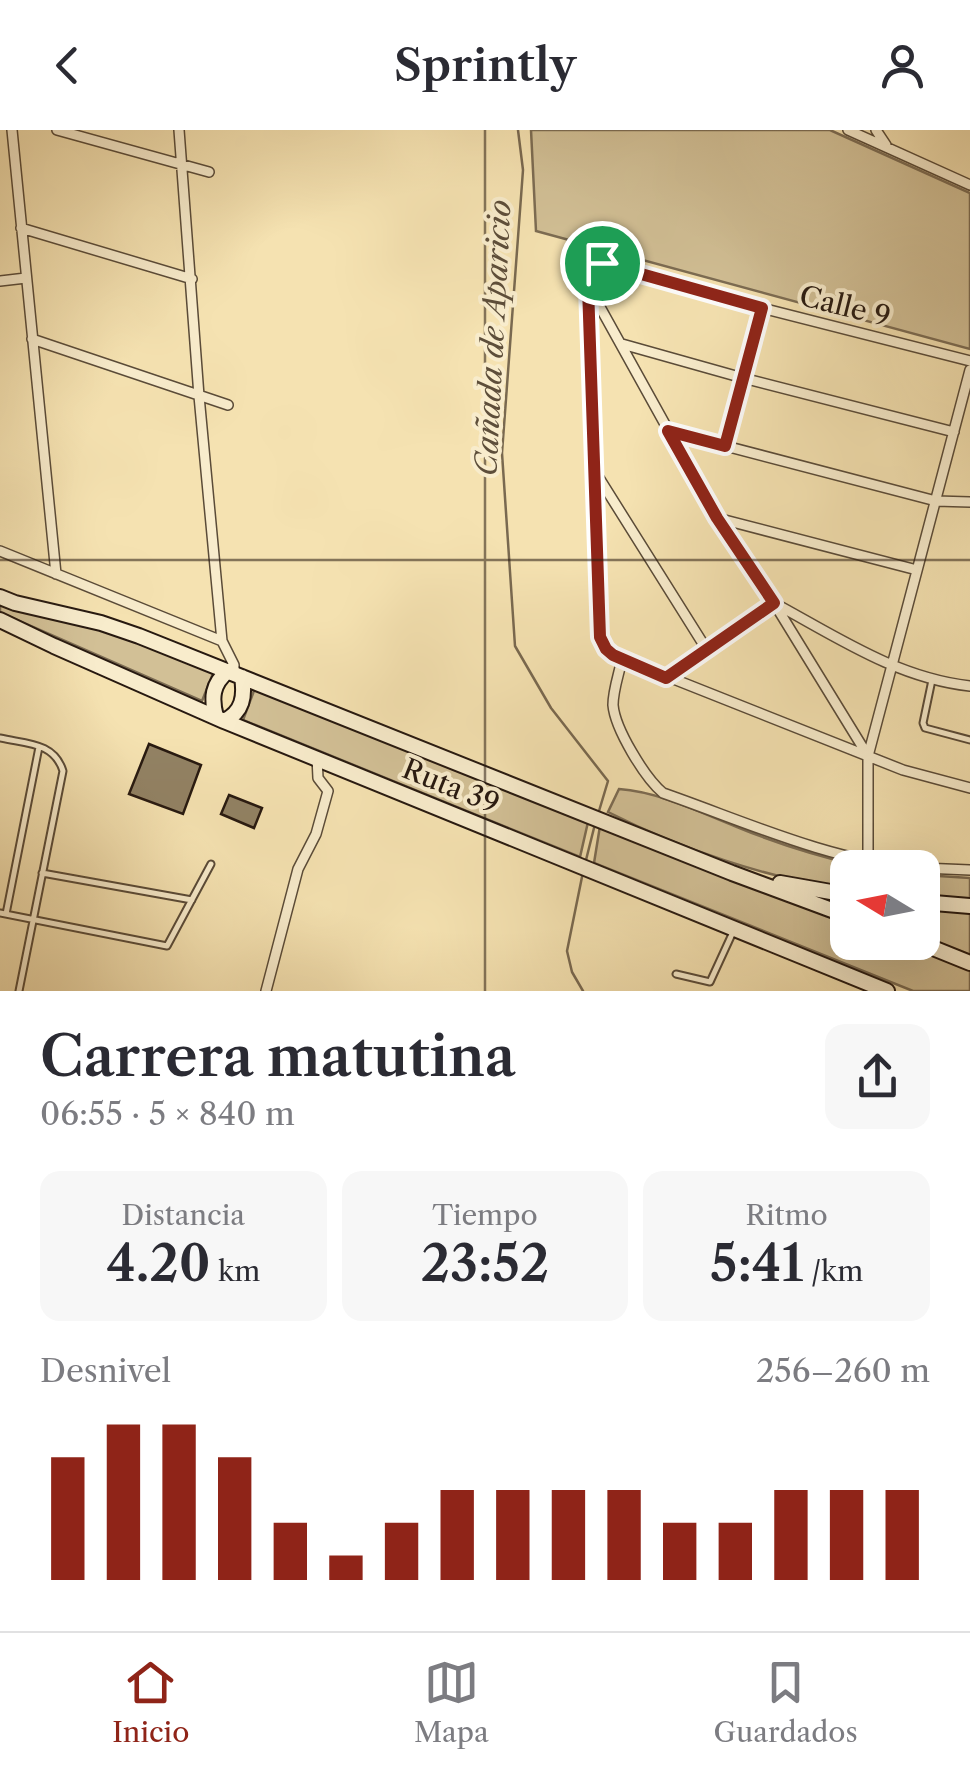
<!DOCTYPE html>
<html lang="es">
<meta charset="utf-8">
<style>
:root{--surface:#fff;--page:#f7f7f7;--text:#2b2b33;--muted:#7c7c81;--line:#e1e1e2;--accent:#8f2418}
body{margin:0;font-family:"Libre Caslon Text",serif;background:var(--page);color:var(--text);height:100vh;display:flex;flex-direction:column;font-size:38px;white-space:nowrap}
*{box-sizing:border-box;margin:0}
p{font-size:32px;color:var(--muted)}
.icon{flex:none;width:55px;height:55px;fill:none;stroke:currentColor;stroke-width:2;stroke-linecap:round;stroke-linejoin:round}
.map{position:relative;height:861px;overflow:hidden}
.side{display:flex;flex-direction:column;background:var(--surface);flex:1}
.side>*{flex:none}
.needle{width:65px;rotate:280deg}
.controls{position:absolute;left:830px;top:720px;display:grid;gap:20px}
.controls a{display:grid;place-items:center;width:110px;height:110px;border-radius:20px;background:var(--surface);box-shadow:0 10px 40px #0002;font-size:50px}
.pin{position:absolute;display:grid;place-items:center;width:85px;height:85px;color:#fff;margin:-42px;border:5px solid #fff;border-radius:50%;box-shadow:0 2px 10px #0007}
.round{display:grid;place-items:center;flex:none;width:105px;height:105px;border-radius:20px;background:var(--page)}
.headline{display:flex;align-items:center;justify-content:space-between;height:170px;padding:0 40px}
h1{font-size:55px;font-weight:600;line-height:75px}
.metrics{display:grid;grid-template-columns:repeat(3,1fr);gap:15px;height:170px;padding:10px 40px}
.metrics div{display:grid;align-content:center;border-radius:20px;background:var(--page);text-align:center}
.metrics b{font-size:50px;font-weight:600}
.metrics small{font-size:28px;font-weight:400}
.metrics p{font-size:28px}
.chart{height:280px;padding:20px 40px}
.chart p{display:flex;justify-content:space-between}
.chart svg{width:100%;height:180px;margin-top:10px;stroke:var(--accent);stroke-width:6}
header{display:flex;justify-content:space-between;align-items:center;height:130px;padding:0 40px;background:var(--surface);font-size:45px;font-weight:600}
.dock{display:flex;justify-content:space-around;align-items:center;height:140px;border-top:2px solid var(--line);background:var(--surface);font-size:28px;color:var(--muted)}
.dock a{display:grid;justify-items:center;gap:5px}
.dock .selected{color:var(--accent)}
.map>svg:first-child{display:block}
.green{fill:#d2c096;stroke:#7c6c53;stroke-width:2.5}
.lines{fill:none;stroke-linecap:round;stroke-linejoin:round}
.stream{stroke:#796950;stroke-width:2.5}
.building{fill:#928264;stroke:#271910;stroke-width:2.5}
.lane-casing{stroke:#5a4b38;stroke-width:9}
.street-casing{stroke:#5a4b38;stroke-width:12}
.secondary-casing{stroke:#271910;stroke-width:18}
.lane{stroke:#f8eccc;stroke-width:5}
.street{stroke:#f8eccc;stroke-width:9}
.secondary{stroke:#f8eccc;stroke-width:14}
.route-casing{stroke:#fff;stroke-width:20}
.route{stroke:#8f2418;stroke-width:12}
.grid{fill:none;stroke:#271910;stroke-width:2.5;stroke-opacity:0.55}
.labels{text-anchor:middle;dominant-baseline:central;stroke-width:8;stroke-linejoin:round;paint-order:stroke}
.street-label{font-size:28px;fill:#271910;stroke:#f8eccc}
.water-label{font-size:30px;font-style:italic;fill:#5d4e3a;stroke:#f8eccc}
</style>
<header><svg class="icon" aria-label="back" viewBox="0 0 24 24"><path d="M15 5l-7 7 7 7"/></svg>Sprintly<svg class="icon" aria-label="person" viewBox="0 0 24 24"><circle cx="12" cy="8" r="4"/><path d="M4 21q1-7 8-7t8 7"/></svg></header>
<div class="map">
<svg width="970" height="861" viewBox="0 0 970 861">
<rect width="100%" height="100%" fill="#f5e2b1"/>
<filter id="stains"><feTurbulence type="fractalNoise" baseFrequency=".002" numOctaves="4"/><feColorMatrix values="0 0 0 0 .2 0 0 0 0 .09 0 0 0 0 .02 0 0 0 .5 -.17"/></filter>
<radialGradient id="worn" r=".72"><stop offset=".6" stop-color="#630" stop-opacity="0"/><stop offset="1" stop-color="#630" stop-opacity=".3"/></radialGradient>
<path class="green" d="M531,0h299l140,63v156l-434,-118z
M0,473l99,26 115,42 -12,30 -194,-85 -8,-1z
M255,558l333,134 -8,35 -337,-137z
M619,659c41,3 80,23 118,38 41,17 84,30 127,40l-16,1 -1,22c-80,-12 -166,-41 -239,-78z
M600,696l247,95 1,21 56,1 66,26v22h-57l-319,-128z
M923,745l47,3v22l-47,-4z
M922,777l48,5v45l-47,-18z"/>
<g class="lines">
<path class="stream" d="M518,0l5,40 -21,283 13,193 36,62 57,73 -9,30
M586,730l9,-36
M583,861l-11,-19 -5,-21 16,-79"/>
</g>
<path class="building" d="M149,614l52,21 -18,49 -54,-20z
M229,665l33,13 -8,20 -33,-14z"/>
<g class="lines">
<defs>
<path id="lane" d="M932,550l-9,43 2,5 45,12
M0,608c26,6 54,4 63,33l-44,220
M42,743l150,27
M0,783l167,33 44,-82
M6,784l33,-167
M676,844l34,8 23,-50"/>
<path id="street" d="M12,0l44,444
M57,0l152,42
M179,0l20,266 23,245
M848,0l122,55
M876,0l10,15
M21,98l171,51
M0,151l26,-3
M590,159l127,229 57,85 94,153
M32,209l196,66
M622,214l121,34 211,54
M970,231l-208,-53 -157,-45 -11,3 -4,7 8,351c1,14 5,22 15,31l290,115 67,18
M668,301l268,70 34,1
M725,316l37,-138
M594,340l113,180
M717,388l200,52
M0,421l222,90 12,24v9
M622,529c-3,15 -9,31 -9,46 2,24 32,73 50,88 83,29 165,67 253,75
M666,547l108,-74c63,34 123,75 196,83
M868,731v-105l102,-386
M922,738l48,2
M266,861l32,-122 18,-35 12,-43 -10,-13 -1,-21"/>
<path id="secondary" d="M0,467l15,6 86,20 38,13 593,237 116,43
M0,490l54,26 170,75 663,270
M216,587c-5,-19 -4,-33 12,-46
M224,591c19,-9 21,-25 18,-44
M780,753l68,12
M922,772l48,4
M918,812l52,21"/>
</defs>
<use href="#lane" class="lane-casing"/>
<use href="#street" class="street-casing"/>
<use href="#secondary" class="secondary-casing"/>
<use href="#lane" class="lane"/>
<use href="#street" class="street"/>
<use href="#secondary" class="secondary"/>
</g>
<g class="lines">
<defs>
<path id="route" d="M602,133l160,45 -37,138 -57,-15 49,87 57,85 -108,75 -53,-23 -7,-6 -6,-12 -12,-350c1,-11 1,-22 14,-24z"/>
</defs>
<use href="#route" class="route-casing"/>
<use href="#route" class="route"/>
</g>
<path class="grid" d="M485,0v861M0,430h970"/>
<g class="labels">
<g class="street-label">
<text transform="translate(845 176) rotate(14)">Calle 9</text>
<text transform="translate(451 656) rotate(22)">Ruta 39</text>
</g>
<g class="water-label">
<text transform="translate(493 208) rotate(-87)">Cañada de Aparicio</text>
</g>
</g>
<rect width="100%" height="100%" filter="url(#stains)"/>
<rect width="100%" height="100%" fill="url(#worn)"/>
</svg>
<div class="controls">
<a><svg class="needle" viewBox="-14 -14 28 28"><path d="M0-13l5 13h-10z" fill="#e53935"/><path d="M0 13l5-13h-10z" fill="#7c7c81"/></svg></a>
</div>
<div class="pin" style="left:602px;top:133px;background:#1e9e55"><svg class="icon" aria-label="arrive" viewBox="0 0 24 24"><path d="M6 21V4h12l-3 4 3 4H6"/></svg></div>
</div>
<section class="side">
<div class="headline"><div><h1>Carrera matutina</h1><p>06:55 · 5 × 840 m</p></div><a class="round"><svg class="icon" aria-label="share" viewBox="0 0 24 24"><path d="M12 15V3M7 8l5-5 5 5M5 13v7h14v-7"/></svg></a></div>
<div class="metrics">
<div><p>Distancia</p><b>4.20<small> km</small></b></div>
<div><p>Tiempo</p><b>23:52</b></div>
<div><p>Ritmo</p><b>5:41<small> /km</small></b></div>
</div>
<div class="chart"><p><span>Desnivel</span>256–260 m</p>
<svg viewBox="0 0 160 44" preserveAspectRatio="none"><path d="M5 44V14M15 44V6M25 44V6M35 44V14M45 44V30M55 44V38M65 44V30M75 44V22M85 44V22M95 44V22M105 44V22M115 44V30M125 44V30M135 44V22M145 44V22M155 44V22"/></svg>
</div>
</section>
<nav class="dock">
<a class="selected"><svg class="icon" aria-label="home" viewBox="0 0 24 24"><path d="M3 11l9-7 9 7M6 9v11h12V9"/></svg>Inicio</a>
<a><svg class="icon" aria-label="map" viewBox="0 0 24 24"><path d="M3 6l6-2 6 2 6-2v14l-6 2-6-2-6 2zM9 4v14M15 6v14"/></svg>Mapa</a>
<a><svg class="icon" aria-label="saved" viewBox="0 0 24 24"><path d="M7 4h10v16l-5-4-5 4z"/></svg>Guardados</a>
</nav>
